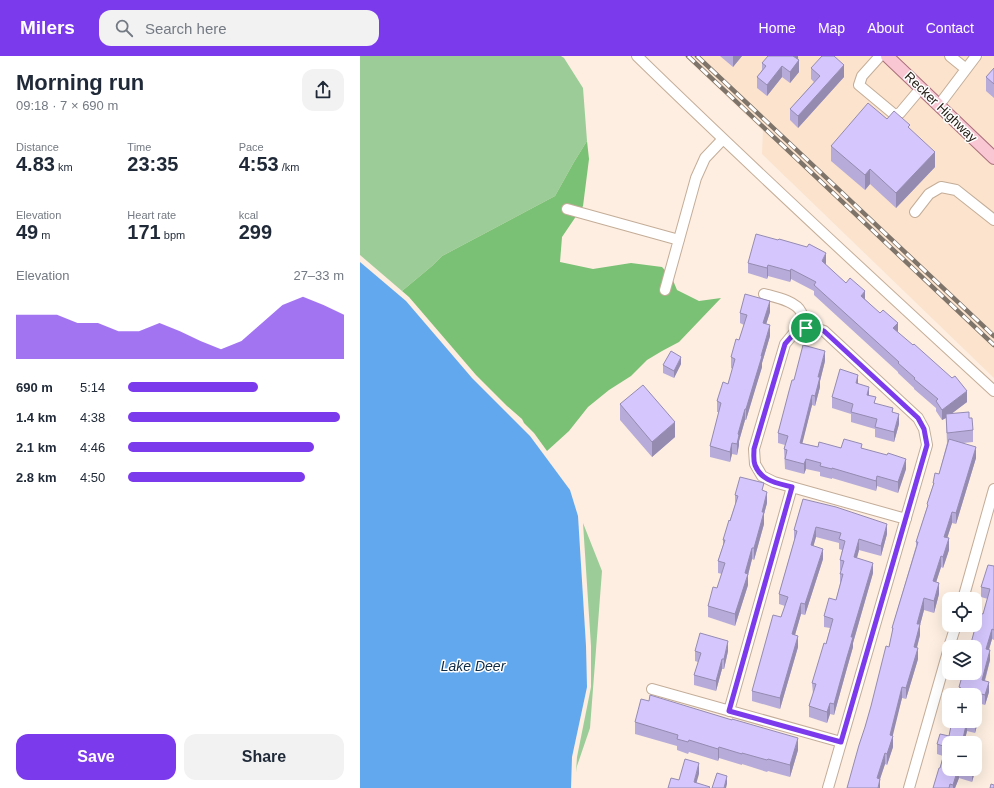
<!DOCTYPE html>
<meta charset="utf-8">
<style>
:root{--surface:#fff;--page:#f2f2f3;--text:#1f2937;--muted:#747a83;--accent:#7c3aed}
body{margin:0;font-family:Arial,sans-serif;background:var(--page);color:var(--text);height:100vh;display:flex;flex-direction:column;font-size:15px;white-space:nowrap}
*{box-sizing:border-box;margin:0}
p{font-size:13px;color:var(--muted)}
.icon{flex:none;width:22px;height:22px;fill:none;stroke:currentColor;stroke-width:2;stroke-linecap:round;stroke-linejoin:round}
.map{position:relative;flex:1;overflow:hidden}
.panel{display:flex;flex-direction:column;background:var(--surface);width:360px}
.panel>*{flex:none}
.buttons{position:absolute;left:582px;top:536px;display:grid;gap:8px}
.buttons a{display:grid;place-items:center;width:40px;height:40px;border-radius:8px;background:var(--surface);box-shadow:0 4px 16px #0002;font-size:20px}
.pin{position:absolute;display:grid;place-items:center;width:34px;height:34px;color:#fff;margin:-17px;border:2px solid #fff;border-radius:50%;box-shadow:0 1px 4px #0007}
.round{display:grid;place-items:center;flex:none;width:42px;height:42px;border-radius:12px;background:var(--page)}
.summary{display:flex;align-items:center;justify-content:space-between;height:68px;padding:0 16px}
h1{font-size:22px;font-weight:700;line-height:30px}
.figures{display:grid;grid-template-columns:repeat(3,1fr);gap:6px;height:68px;padding:4px 16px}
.figures div{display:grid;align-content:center}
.figures b{font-size:20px;font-weight:700}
.figures small{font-size:11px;font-weight:400}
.figures p{font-size:11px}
.chart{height:112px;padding:8px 16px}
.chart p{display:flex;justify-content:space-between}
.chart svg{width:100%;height:72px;margin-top:4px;fill:var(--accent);opacity:.7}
.primary-button{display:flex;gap:8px;margin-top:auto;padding:8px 16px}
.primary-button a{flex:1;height:46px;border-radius:12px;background:var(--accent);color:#fff;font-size:16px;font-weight:700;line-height:46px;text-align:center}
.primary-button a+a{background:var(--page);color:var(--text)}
ul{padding:0 16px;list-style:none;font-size:13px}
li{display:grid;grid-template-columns:64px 48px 1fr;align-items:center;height:30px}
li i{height:10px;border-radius:5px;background:var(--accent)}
header{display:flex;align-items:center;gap:24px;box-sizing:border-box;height:56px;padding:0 20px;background:var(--accent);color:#fff}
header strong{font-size:19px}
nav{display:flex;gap:22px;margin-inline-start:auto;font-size:14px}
.search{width:280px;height:36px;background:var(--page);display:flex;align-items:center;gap:10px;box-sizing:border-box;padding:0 14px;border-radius:12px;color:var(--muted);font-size:15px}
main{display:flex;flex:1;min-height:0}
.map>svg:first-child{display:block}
.built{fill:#fbe3cd}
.green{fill:#9ccc98}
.forest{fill:#7ac075}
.water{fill:#61a8ef}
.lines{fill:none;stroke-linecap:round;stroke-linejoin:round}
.minor-casing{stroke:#c4ad98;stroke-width:12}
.major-casing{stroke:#aa707b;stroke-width:14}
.minor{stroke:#fff;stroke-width:10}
.major{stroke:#f9c6d3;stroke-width:12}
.rail-casing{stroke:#7f746a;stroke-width:4.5}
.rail{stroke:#fff;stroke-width:3;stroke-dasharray:9;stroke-linecap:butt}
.wall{fill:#b7abda}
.shaded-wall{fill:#958bb1}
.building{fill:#d5c7fd;stroke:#958bb1}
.route-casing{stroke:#fff;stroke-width:8}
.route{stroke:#7c3aed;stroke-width:5}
.labels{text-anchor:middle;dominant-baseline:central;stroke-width:3;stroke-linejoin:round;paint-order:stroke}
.street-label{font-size:13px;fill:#201810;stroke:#fff}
.water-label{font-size:14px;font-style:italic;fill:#0d2b47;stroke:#fff}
</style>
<header>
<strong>Milers</strong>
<div class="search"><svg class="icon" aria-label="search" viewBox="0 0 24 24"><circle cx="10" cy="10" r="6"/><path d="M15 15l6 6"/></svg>Search here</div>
<nav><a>Home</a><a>Map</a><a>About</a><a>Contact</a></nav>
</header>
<main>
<section class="panel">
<div class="summary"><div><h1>Morning run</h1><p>09:18 · 7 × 690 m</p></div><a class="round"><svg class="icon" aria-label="share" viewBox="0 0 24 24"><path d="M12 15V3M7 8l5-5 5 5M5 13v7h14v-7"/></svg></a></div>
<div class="figures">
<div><p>Distance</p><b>4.83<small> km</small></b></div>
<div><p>Time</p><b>23:35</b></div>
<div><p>Pace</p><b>4:53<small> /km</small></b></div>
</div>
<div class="figures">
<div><p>Elevation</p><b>49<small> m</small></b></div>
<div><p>Heart rate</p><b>171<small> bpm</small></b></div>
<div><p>kcal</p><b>299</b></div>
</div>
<div class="chart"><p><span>Elevation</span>27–33 m</p>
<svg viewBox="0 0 160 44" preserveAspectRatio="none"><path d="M0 44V17L10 17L20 17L30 22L40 22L50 27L60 27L70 22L80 27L90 33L100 38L110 33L120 22L130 11L140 6L150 11L160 17V44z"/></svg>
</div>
<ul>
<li><b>690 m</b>5:14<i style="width:60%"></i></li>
<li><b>1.4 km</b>4:38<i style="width:98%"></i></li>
<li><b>2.1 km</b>4:46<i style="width:86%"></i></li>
<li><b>2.8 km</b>4:50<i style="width:82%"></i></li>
</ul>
<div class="primary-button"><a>Save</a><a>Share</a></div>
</section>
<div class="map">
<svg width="634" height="732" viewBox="0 0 634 732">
<rect width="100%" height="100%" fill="#fdeee1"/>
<path class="built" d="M324,0h195l115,110v212l-232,-224 1,-23z
M535,0h75l-31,41z
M623,0h11v94l-48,-45z"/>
<path class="green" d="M0,0h201l3,2 19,30 4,53 -13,21 -19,34 -113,60 -10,10 -30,25 -42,-36z
M223,467l19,48 -12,157 -13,38 -1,6 1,-15 14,-70v-41z"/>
<path class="forest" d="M227,85l2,18 -6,47 -21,31 -2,25 33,7 38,-6 31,4 10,11 5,12 22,11 22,-3 -42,44 -17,9 -15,9 -16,16 -22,14 -21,17 -19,24 -22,20 -13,-18 -10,-10 -2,-4 -15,-13 -31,-31 -67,-78 -7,-6 30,-25 10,-10 113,-60 19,-34z"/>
<path class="water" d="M0,206l46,39 66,77 58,58 40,54 8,26 8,130 1,41 -15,70 -1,31h-211z"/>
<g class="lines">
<defs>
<path id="minor" d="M277,0c117,114 237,225 357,335
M520,0l-18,20 -3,9 36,30 5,-2 21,-25
M590,0l16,13
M579,49l37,-49
M207,153l112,31
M555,156l14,-18 12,-7 15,3 38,30
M305,234l31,-112 9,-20 18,-19
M404,238c11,3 32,7 37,18 3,5 4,11 6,16h8l9,3 94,87 6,11 3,16 -99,343
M447,272l-13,5 -9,11 -31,105 1,15 7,12 12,6 132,37
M603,543l31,-110
M589,591l7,-22
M292,633l189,53
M369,655l63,-224
M549,732l40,-140"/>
<path id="major" d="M527,0l107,102"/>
</defs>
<use href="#minor" class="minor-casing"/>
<use href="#major" class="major-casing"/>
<use href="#minor" class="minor"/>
<use href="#major" class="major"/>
<defs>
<path id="rail" d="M328,0l306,289
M337,0l297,280"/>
</defs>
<use href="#rail" class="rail-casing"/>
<use href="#rail" class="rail"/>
</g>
<path class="wall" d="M360,0h22l-9,11z
M438,0l1,16 -9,11 -8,-6 -15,19 -10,-8v-11l5,-7v-7z
M451,12l33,9 -46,51 -8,-8v-11l24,-27 -3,-3z
M634,12v30l-8,-7v-14z
M527,63l23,10 25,38 -39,41 -26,-24 -5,6 -34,-29v-15z
M388,207h78l-1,2 40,34 102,103 -15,11 17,5 4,12v12l-10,1 13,15 -20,66 -4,-1 -5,15 2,12 -6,18 -2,-1 -5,15 3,12 -5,19 -10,-3 -4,15v10l-3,13 1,11 -12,40 -4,-1 -10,37 1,12 -6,18 -2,-1 -5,15v9l-15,-61 24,-80 3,-13v-6l24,-82v-4l11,-35v-3l6,-19v-2l6,-9 8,-31 -1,-25 -4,2 -6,-9v-3l-22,-19v-1l-16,-15v-1l-84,-77v-4l-23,-12 -1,3 -22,-6 -1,3 -19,-6z
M410,256l-4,12 4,12 -8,27v4l-7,22 -9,31h-1l-6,21v4l-2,10 -5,-1 -2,8 -20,-5v-11l9,-34h-2v-11l11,-17 5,-15 -2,-1v-11l8,-17 5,-15 -4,-2v-10z
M465,305l-5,20v6l-5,19 -3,-1 -10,38 16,4 44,1 44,21 -8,24 -21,-7 -1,5 -44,-13v1l-12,-3v-4l-14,-3 -2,5 -19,-5 -1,-20 1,-4 -7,-2v-10l16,-53z
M321,308l-7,14 -11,-5v-8z
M498,327l18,21 17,8 6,12 -5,18 -19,-5v-8l-24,-7v-8l-19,-6v-11z
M260,348l55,33 -23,20 -32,-37z
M404,435l3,12 -3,11v10l-10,36 -2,-1 -4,16v10l-13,41 -27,-9v-11l9,-18 5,-14 -4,-1v-12l5,-16v-5l12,-35v-10z
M443,443l84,35 -6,22 -22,-6 -2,8 16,15 -20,70v4l-6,21 -13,47 -4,-1 -3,9 -18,-6v-11l4,-12 -1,-11 14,-39 4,-16 -6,-1v-11l12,-16 4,-16v-10l1,-3 -1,-1v-10l2,-10 -3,-1v-6l-23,-6 -3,9 10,13 -18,56 -4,-1 -6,21 3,12 -18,62 -28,-8v-10l29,-74 4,-11 -6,-2v-10l15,-53v-11z
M634,510v74l-2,-1 -3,11 1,10 -5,21 4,11 -4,13 -10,-3v-7h-16v-8l29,-88 -7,-2v-10z
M335,595h33l-4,18h-2l-6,22 -22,-6v-10l4,-13 -3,-1z
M592,665h23l3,1 -3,11 -8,-2 -3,12h-15v26h26l2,-4 -5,17 -13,-4 -4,10h-22l7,-20 3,-12 -6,-2v-10l12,-8z
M275,666l163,28 -8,27 -22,-6 -1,1 -25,-8v1l-23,-7 -1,3 -29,-9 -1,2 -11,-4v-4l-42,-12z"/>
<path class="shaded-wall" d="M373,0h9l-9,11z
M433,0h5v5l1,-1v12l-9,11v-11z
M484,9v12l-46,51v-12z
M422,10v11l-15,19v-11z
M575,96v15l-39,41v-15z
M510,113v15l-5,6v-15z
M466,197v10l-4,9v-11z
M408,209v11l-1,3v-11z
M431,213v10l-1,3v-11z
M505,235v11l-4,-6z
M410,245v11l-7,22v-11z
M538,267v10l-5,-5z
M410,269v11l-8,27v4l-16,53v-11l15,-53z
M465,295v10l-5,20v6l-5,19v-10l3,-19z
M321,301v7l-7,14v-7z
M498,319v10l-2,-2z
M509,331v10l-2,-2z
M607,335v11l-21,16v-4v4l-4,2v-10z
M452,339v10l-12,48v-10z
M385,353v11l-6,21v4l-2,10v-11l1,-10z
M539,358v10l-5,18v-10z
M315,366v15l-23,20v-15z
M372,387v11l-2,8v-10z
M616,391v11l-20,66v-11z
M446,403v10l-2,5v-10z
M546,403v10l-8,24v-11z
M517,420v10l-1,5v-10z
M407,436v11l-3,11v10l-10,36v-12l8,-36z
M592,456v11l-8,25v-11z
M527,468v10l-6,22v-10z
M456,471v10l-5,18v-10z
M589,482v12l-6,18v-11z
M499,483v11l-5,18v-11z
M392,492v11l-4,16v10l-13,41v-12l10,-41z
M463,493v10l-18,56v-11z
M581,500v11l-8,25v-11z
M513,507v10l-20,70v4l-6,21 -13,47v-11l17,-67z
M579,527v11l-5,19v-12z
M564,542v12l-4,15v10l-6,23v-11l3,-23z
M441,547v11l-9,31v-11z
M632,573v10l-6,20v-10z
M438,580v11l-18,62v-11z
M368,585v10l-4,18v-10z
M558,592v11l-12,40v-11z
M630,594v10l-8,30v-10z
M362,603v10l-6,22v-10z
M629,626v10l-4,13v-10z
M542,631v11l-10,41 1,-3v11l-6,18v-11l3,-19z
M470,647v11l-3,9v-11z
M618,656v10l-3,11v-10z
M607,665v10l-3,12h-2z
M438,682v12l-8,27v-12z
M359,691v11l-1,3v-12z
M525,697v11l-8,24v-10z
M617,699v10l-5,17v-10l1,-3h2v-6z
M339,707v11l-4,14 -1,-6z
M599,713v9l-4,10h-2v-3z
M367,720v8l-1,4h-2z
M520,723v9h-2z"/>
<path class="building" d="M408,0h25l6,4 -9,12 -8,-6 -15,19 -10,-8 9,-11 -4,-3z
M462,0h12l10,9 -46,51 -8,-7 30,-33 -9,-8z
M634,12v16l-8,-7z
M508,47l19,16 7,-8 16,14 -2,2 27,25 -39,41 -26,-24 -5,6 -34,-29z
M396,178l22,6 1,-1 28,8 2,-3 17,9 -4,8 24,22 4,-5 15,13 -4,5 19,17 3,-3 15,13 -5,5 20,17 1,-1 38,34 3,-2 12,15 -25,19 -6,-9 2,-2 -24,-20 1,-1 -17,-15 1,-1 -85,-77 2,-3 -25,-13 -1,2 -22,-6 -1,3 -19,-5z
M385,238l25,7 -7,22 7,2 -9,31h1l-7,23 -9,30h-1l-7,25 1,1 -2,9 -5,-1 -2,9 -20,-6 11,-43 -4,-2 6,-19 5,2 7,-25 -4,-2 5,-18 3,1 8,-25 -7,-2z
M443,289l22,6 -7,26h2l-5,19 -3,-1 -12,48 18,4 1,-5 22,6 3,-9 18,5 -1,4 26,7 1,-2 18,6 -8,23 -21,-6 -1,5 -44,-13v1l-12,-3 1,-3 -15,-4 -2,5 -19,-5 2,-9 -3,-1 4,-13 -10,-3 11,-42 3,-11h2z
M311,295l10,6 -7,14 -11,-6z
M480,313l18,6 -2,8 13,4 -2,8 9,2 -2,6 19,5 -1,4 7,2 -5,18 -19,-5 2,-8 -26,-7 2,-8 -21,-7z
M283,329l32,37 -23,20 -32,-38z
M609,356v6h3l1,12 -26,3 -1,-19z
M589,383l27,8 -20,66 -4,-1 -8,25 5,1 -6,19 -2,-1 -8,25 6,2 -5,18 -10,-3 -7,26h3l-6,23 4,1 -12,40 -4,-1 -12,48 3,1 -6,18 -2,-1 -8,25 3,1 -2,9h-31l12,-43 6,-18 6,-21 15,-60 3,1 4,-19h-1l3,-10 23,-76h-2l12,-37 -1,-1 7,-21h-1l2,-10 4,1z
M380,421l24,6 -2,7 5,2 -5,20h2l-10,36h-2l-7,25 3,1 -13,40 -27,-8 5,-19 4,1 8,-25 -7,-2 7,-21h-2l6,-20 1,1 8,-25 -3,-1z
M443,443l33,8 51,17 -6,22 -22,-7 -5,18 19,6 -22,74h2l-6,20 -13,47 -4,-1 -3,9 -18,-6 7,-22 -4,-1 12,-40 2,1 7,-25 -9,-3 5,-18 7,2 7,-26h-3l4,-13 -4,-1 5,-19 -6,-2 2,-6 -25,-6 -5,18 12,4 -18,55 -4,-1 -9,31 6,2 -18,62 -28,-7 21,-76 8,2 7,-20 -9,-3 18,-63 -3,-1z
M628,509l6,1v64l-2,-1 -6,20 4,1 -8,30 7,2 -4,13 -10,-3 -1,3h-15l2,-7 -2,-1 4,-14h12v-26h-5l9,-34 4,1 7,-25 -9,-2z
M340,577l28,8 -4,18h-2l-6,22 -22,-6 7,-22 -6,-2z
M290,639l82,25v-1l66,19 -8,27 -22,-6 -1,1 -25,-7v1l-23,-7 -1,2 -29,-9 -1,2 -11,-3 1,-4 -43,-13 6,-23 8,2z
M615,655l3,1 -3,11 -8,-2 -5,22h-13v26h9l-5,16 -3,-1 -1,4h-16l6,-20h1l6,-21 -9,-3 3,-10 9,2 3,-15h23z
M615,698l2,1 -2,8z
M325,703l14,4 -5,19 16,5 -1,1h-41l3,-10 8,2z
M602,713h11l-1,3z
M357,717l10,3 -3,12h-12z
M631,728l3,1v3h-4z"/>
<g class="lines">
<defs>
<path id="route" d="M446,272h9l9,3 94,87 6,11 3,16 -86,297 -112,-31 63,-224c-15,-4 -31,-6 -37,-22 -2,-5 -1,-11 -1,-16l31,-105c8,-9 9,-12 21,-16z"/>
</defs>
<use href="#route" class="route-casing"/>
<use href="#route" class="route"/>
</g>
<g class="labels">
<g class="street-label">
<text transform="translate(581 51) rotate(44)">Recker Highway</text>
</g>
<g class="water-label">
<text x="113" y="610">Lake Deer</text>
</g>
</g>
</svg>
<div class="buttons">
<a><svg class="icon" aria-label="locate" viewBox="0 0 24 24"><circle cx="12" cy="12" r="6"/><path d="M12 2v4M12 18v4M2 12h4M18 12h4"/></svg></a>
<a><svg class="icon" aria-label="layers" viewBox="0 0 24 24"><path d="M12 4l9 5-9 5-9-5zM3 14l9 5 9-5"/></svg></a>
<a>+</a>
<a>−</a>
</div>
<div class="pin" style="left:446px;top:272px;background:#1e9e55"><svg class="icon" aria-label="arrive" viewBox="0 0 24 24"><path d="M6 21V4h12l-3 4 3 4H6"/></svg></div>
</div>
</main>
